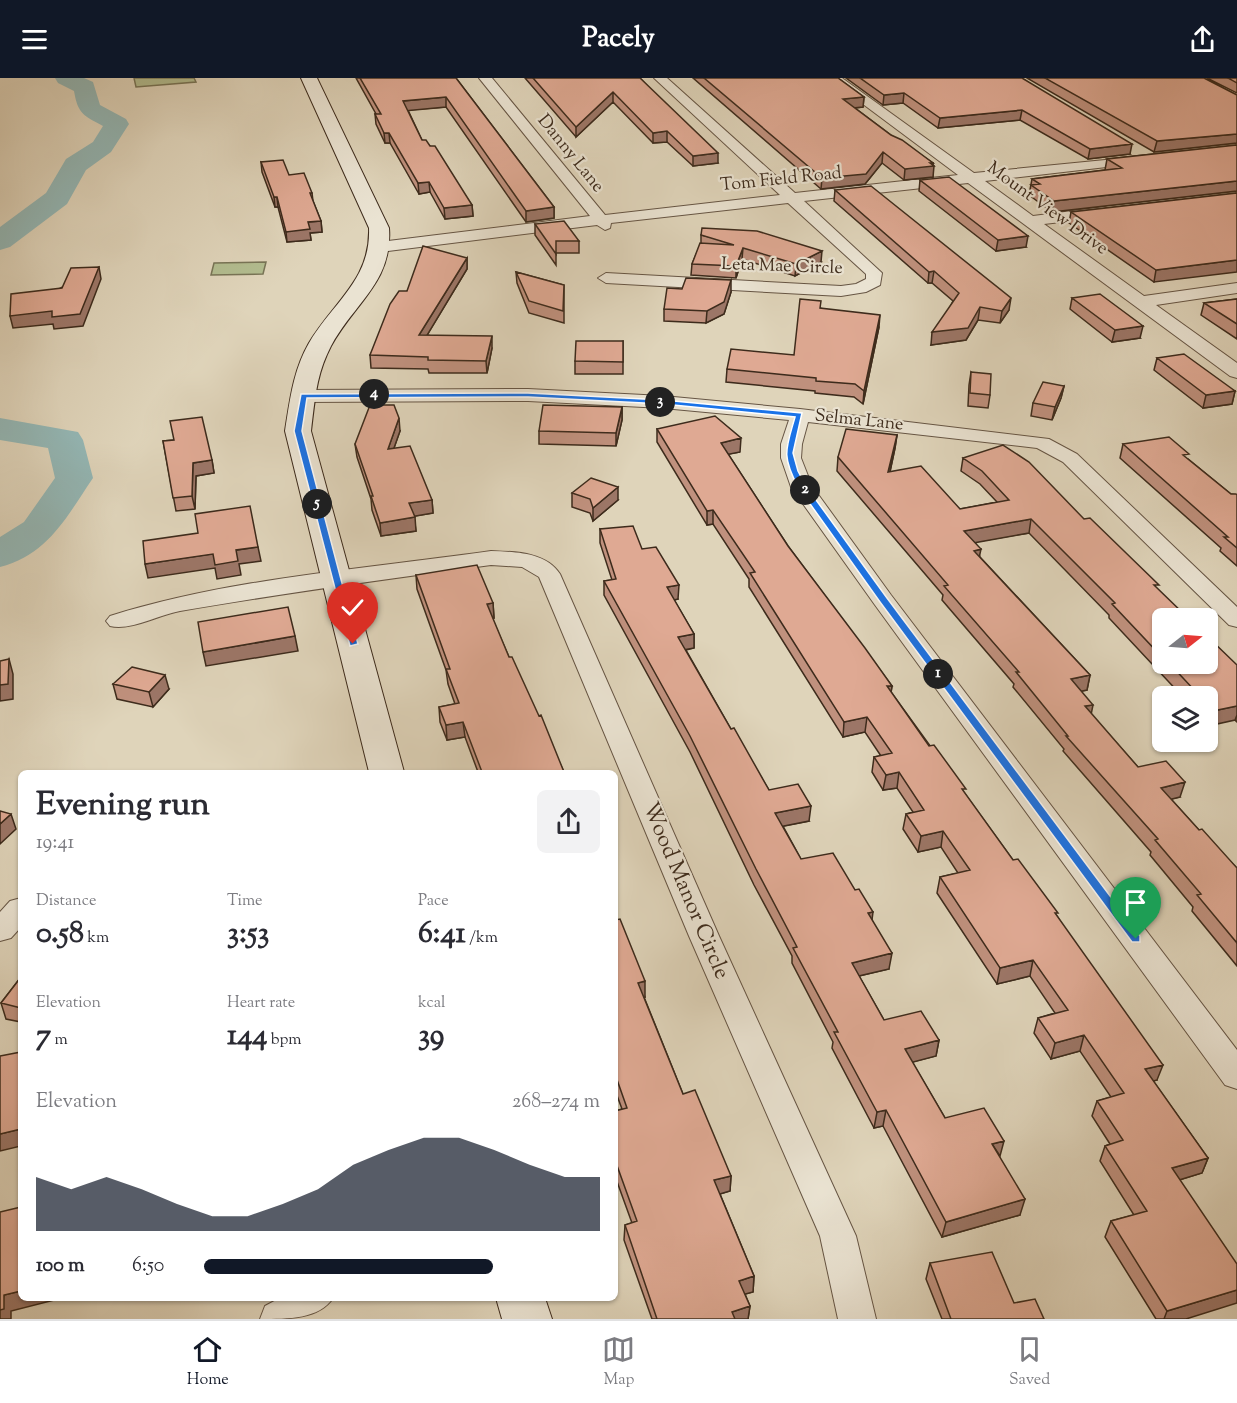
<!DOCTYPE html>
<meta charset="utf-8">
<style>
:root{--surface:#fff;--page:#f2f2f3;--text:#2b2b33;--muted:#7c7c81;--line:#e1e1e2;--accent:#111827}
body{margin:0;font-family:"Sorts Mill Goudy",serif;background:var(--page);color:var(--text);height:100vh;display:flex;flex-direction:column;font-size:22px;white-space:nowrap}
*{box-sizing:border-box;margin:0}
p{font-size:20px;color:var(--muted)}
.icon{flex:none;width:33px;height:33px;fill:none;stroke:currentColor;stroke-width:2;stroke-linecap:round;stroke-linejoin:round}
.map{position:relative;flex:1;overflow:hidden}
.panel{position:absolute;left:18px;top:692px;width:600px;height:531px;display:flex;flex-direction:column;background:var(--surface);border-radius:9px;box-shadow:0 2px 4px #0004}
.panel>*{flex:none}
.needle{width:39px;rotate:73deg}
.fabs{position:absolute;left:1152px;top:530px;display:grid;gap:12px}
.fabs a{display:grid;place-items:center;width:66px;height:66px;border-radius:9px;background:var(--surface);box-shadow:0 2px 4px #0004;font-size:30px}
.pin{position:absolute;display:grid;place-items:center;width:51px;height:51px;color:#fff;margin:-62px -26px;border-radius:50% 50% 50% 0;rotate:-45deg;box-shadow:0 0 6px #0007}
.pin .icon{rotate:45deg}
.km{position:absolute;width:30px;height:30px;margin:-15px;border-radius:50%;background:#222;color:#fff;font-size:16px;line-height:30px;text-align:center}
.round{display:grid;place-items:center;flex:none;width:63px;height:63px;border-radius:9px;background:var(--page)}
.overview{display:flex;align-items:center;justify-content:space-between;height:102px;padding:0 18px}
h1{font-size:33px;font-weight:800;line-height:45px}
.figures{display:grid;grid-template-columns:repeat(3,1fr);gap:9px;height:102px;padding:6px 18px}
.figures div{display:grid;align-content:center}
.figures b{font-size:30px;font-weight:800}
.figures small{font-size:16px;font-weight:400}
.figures p{font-size:16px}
.chart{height:168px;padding:12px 18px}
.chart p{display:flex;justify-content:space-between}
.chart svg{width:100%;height:108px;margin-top:6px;fill:var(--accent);opacity:.7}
ul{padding:0 18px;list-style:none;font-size:20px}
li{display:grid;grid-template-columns:96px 72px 1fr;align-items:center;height:45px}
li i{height:15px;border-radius:8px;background:var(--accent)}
header{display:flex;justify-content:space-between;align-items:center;height:78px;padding:0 18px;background:var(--accent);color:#fff;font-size:27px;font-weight:800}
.menu{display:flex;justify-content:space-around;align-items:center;height:84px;border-top:2px solid var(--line);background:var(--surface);font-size:16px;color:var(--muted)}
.menu a{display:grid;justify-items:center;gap:3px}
.menu .current{color:var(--accent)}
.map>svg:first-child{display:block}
.green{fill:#b2bc8f;stroke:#787456;stroke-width:1.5}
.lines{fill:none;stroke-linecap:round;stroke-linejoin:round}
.river{fill:#94b7b5;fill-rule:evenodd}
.street-casing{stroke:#654;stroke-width:2}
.secondary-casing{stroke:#3d2b1c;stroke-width:2}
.street{fill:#eae3d2;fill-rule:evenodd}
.secondary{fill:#eae3d2;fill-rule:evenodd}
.wall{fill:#c0917e;stroke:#3d2b1c;stroke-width:1.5}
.shaded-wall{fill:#9c7667;stroke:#3d2b1c;stroke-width:1.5}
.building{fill:#dfa993;stroke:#3d2b1c;stroke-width:1.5}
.route{fill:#1a73e8;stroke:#fff;stroke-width:1.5}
.labels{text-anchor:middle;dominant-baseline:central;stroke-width:4.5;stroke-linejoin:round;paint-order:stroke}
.far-street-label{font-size:18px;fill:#3d2b1c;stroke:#eae3d2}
.street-label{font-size:22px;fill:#3d2b1c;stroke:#eae3d2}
</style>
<header><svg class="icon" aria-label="menu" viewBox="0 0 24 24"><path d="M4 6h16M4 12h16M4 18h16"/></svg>Pacely<svg class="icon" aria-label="share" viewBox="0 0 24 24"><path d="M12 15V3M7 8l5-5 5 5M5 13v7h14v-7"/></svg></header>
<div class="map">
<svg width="1237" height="1241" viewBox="0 0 1237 1241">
<rect width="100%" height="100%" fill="#dfd4ba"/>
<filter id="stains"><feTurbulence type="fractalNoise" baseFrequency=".00333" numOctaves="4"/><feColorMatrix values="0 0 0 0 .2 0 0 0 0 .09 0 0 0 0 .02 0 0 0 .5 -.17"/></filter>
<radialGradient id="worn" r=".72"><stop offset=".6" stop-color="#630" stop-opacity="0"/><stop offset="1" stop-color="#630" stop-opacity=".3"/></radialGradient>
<path class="green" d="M134,0h60l2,4 -60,5z
M266,184l-3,12 -52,1 3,-12z"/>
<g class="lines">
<path class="river" d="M55,0h29l9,4 7,23 26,14 3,5 -18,28 -25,18 -19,34 -57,43 -10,3v-23l46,-34 20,-34 27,-17 10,-16c-20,-11 -25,-12 -29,-35l-16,-8z
M0,340l78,14 5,8 10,38c-26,38 -45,77 -93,89v-30l24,-15 31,-44 -7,-30 -48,-8z"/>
<defs>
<path id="street" d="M479,0h13l113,137 175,-20 -126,-117h13l128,115 163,-18 -130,-97h14l132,95 172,-17 2,3 -7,4 -156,18 48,35 71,-9 5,2 3,3 -8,5 -60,7 100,72 93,-13v10l-81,12 81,58v15l-7,-2 -262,-193 -164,18 78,72 -2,12 -14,7 -25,4 -235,-13 -8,-5 8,-5 235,13 15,-2 10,-5v-5l-78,-71 -177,20 -1,5 -5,2 -8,-5 -217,27 -6,-2 -2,-3 8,-5 210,-26z
M528,311l135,7 137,13 249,30 28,15 160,153v20l-8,-2 -166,-163 -26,-14 -229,-26 -6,22 -1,14 11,28 79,109 346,455v39l-12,-4 -350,-480 -84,-118 -10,-29v-14l8,-24 -126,-12 -135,-7 -224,1 -7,-2 -3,-4 3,-4 7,-2z
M491,473c24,1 55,1 69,23l159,362 137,300 20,83h-38l-18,-83 -131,-300 -150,-359 -17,-10 -31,-2c-104,14 -208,28 -311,46 -22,4 -49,20 -70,15l-4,-5 4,-5c121,-38 255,-47 381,-65z
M21,820v29l-10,11 -11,3v-29l10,-11z
M280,1220h53c-14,21 -44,21 -73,21l5,-13z"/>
<path id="secondary" d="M301,0h16l72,150c4,54 -35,75 -58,118 -15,29 -16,53 -20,85l93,341h-35l-84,-341c5,-31 8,-60 24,-88 24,-41 62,-63 60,-115z
M496,1220h49l7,21h-50z"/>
</defs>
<use href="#street" class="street-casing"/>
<use href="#secondary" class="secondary-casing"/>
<use href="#street" class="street"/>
<use href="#secondary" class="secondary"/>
</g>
<path class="wall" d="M356,0h100l98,129v11l-28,4 -80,-115 -38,3 14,30 8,6 42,59 1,11 -28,3 -15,-27 -11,2 -29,-51h-5l-9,-19 -1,-10h1z
M525,0h115l78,85 -25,3 -26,-24 -14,1 -40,-41 -37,35z
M693,0h145l26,19 -1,10 -8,1 36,27 42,28v14l-29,3 -22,-17 -17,21 -44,5z
M846,0h176l108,76 -42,5 -68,-39 -82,8 -35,-25 -20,2z
M1027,0h177l33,17v48l-83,9z
M1207,0h30v15z
M1237,67v46l-185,21 -23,-17 3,-16 73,-9 2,-11z
M261,84l28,13 23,18 1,8 8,20 1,11 -12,1 1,7 -24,2 -9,-35h-3l-13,-35z
M920,102l106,67 -30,4 -77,-60z
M835,112l174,120 -9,13 -22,-3 -12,20 -35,5 22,-44 -21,-18h-4l-94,-82z
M1237,115l-83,89 -85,-59 2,-11z
M535,146l44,17v12h-23v12l-21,-30z
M701,157l120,27 -26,14 -53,-17 -6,19 -45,-3 1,-11 9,-21z
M467,180v11l-40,66 65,13 -5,25h-58l-1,-4 -57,-1 -1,-13 37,-64z
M516,194l48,13v38l-35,-10 -12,-30z
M731,214l-7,22 -18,9 -42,-2v-12z
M1072,220l68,40 -28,4 -42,-33z
M1237,221v40l-36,-24 3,-12z
M820,230l59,19 -16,77 -9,-7 -39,-4v-2l-89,-9 1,-13 67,-14z
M623,263v33h-48v-13z
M1157,280l78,33 -3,13 -29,4 -49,-38z
M971,294l19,23 -2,13 -20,-2 1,-21z
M1064,308l-3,12 -9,22 -21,-4 2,-13z
M622,329v13l-6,26 -77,-2v-13z
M657,351l83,23 -12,2 60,92 104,140 -1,6 122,168 44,56 100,164 -4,1 55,77 -6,15 -23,7 7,139h-30l-51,-82 6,-16 23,-6 -34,-54 5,-15 5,-2 -18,-28 5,-15 14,-4 -31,-46 -29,8 -17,-26 4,-15 17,-5 -25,-37 -33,8 -60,-91 3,-16 18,-4 -17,-26 -23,5 -15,-23 3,-15 7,-2 -16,-24 -14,2 -11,-18 2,-15 7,-1 -16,-24 -22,5 -94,-150v-8l-36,-55 -6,1 -50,-83z
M400,353l-6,17 38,52 1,13 -19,3 2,15 -35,5 -9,-26 -1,-11 -14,-42 -2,-13z
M897,357l-2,13 -5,24 70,37 37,-7 -17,-18 -19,-13 2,-13 121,61 73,70 5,29v45h46l29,2v57l-29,-26h-26l-73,-78v-3l-80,-82 -54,9 5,15 110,118 -3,15 -6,1 10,23 47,53 42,30 -9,2 28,31 38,38v98l-45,-55 1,-4 -43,-52 1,-3 -88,-101 1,-2 -51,-62 1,-3 -72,-84 1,-5 -106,-124 1,-14z
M174,362l38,20 2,13 -18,3 -1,33 -19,2 -13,-70z
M1123,366l65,15 43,35 6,1v71l-17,-15 1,-3 -101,-90z
M572,415l46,7 -25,21 -3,-8 -18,-6z
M600,451l42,20 36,50 -4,1 20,34v14l-8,2 45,79 38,61 40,31 -26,5 18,33 71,61 17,49 -30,7 25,44 55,20 -3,16 -24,6 33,56 54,38 21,59 -78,22 -59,-111 -9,2 -42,-80 1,-6 -41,-79v-7l-38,-71 -64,-133 -86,-157v-14l8,-1 -12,-37z
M416,497l77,28 1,15h-2l17,39 55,115h-86l-13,-35 -18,3 -7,-18 -1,-15 16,-3 -7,-20 -2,-14 -29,-81z
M113,606l56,5 -16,18 -36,-8z
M615,842l30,77h-1l39,97 48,82 -1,15 -10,3 34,82 -1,16 -8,2 5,12 -2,13h-96l-28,-79 1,-15 7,-2 -17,-47v-65l7,-2 -7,-19z
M21,899v45l-15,-3 -5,-16z
M930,1185l84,40 30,16h-102l-16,-40z"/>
<path class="shaded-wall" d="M613,14v10l-37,35v-10z
M904,15l-1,10 -20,2 1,-10z
M446,19v10l-42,4 -1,-10z
M864,19l-1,10 -21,2 1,-10z
M1022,32l-2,10 -82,8 2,-10z
M667,53v11l-14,1v-10z
M384,55h5l1,10h-5z
M1237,56v9l-83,9 3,-11z
M1132,66l-2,10 -42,5 2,-10z
M883,74l-1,11 -17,21 -44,5 1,-11z
M718,75v10l-25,3v-10z
M933,85v3h1l-1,11 -29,3 1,-11z
M1237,103v10l-185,21 2,-11z
M429,104l1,10 -11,2 -1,-11z
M274,119h3l1,10h-3z
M472,127l1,11 -28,3 -1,-11z
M554,129v11l-28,4v-11z
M321,143l1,11 -12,1 1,7 -24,2 -1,-10 22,-10z
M1028,158l-2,11 -30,4 2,-11z
M743,170l-1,11 -6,19v-12z
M822,173l-1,11 -26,14 1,-12z
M467,180v11l-47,78 -1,-12z
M1237,182v12l-83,10 2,-12z
M99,189l2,12 -18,47 -29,3 -1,-5 -40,4 -3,-12z
M934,193l-2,12h-4l1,-11z
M731,202v12l-7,22 -18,9 1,-12z
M1011,220l-2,12 -9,13 2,-12z
M980,229l-2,13 -12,20 -35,5 1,-13z
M880,237l-1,12 -16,77 1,-13z
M1143,248l-3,12 -28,4 3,-12z
M492,258v12l-5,25 -1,-12z
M1064,308l-3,12 -9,22 3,-13z
M1235,313l-3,13 -29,4 3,-13z
M622,329v13l-6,26v-13z
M399,340l1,13 -11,31 -1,-13z
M897,357l-2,13 -8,37 1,-13z
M741,360l-1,14 -20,4 1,-13z
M212,382l2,13 -18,3 -1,33 -3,-13 1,-33z
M618,409v13l-25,21v-13z
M432,422l1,13 -23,4 -1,-14z
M713,432v14l-6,1v-14z
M415,439l1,14 -35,5 -1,-13z
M1031,441l-2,14 -67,12 2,-14z
M258,469l3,14 -22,3 2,11 -24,4 -2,-11 -67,10 -3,-14z
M981,471l-3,14 -4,-12z
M679,507l-1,14 -11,3v-15z
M493,525l1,15 -7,1v-15z
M694,556v14l-16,3v-14z
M295,558l3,15 -92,15 -3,-14z
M9,581l4,15v25l-13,2v-16z
M165,597l4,14 -16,18 -4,-15z
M1090,597l-3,15 -19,4 3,-15z
M887,608h5l-2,14z
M1093,627l-3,15 -5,-14z
M1237,628v9l-2,5 -27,6v-14z
M867,639l-2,15 -22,5 1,-15z
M463,644l2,15 -18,3 -1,-15z
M899,694l-2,16 -14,2 3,-15z
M1185,704l-5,15 -24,6 5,-15z
M811,728l-2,15 -35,7 1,-15z
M11,736l5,15 -16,15v-20z
M943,753l-2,16 -23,5 3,-16z
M873,834l-2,16 -3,-15z
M892,875l-3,16 -39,9 2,-15z
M1033,882l-3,16 -33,8 3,-16z
M645,903v16l-7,1v-15z
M1084,957l-4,16 -29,8 4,-16z
M939,962l-3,16 -34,9 3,-16z
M1163,987l-6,15 -17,5 5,-16z
M886,1032l-3,16 -9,2 3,-16z
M21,1051v17l-21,5v-17z
M1004,1063l-4,15 -8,-12z
M1208,1080l-6,15 -36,11 6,-16z
M731,1098l-1,15 -17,5 1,-16z
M1025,1121l-5,16 -78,22 4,-15z
M754,1198l-1,16 -15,4 1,-15z
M1237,1212v13l-51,16h-22l3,-8z
M21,1213v7h41l-51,13v8h-11v-9l4,-15z
M750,1228l-2,13h-17l1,-7z"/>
<path class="building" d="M360,0h96l98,129 -28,4 -80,-114 -43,4 19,39h4l4,6h5l37,59 -28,3 -15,-26 -11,1 -29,-50h-5l-9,-19h6z
M533,0h107l78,75 -25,3 -26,-25 -14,2 -40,-41 -37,35z
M704,0h134l26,19 -21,2 48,36 11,5 31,23h-3l4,3 -29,3 -22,-17 -17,22 -44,4z
M860,0h162l110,66 -42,5 -68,-39 -82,8 -36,-25 -20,2z
M1045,0h159l33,17v39l-80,7z
M1228,0h9v5z
M1237,67v36l-183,20 -23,-16 9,-1 -8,-5 90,-11 -15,-9z
M283,82l6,15 15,-2 8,20h-2l11,28 -13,1 2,7 -24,3 -9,-35h-3l-13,-35z
M949,99l79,59 -30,4 -78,-60z
M871,108l140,112 -9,13 -22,-4 -12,21 -36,4 27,-39 -25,-22 -5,1 -94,-82z
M1237,115v67l-81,10 -85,-58z
M564,143l15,20h-23v13l-21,-30z
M702,150l55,3 65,20 -26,13 -53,-16 -7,18 -44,-2 8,-21 34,2 -33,-10z
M423,168l44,12 -48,77 73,1 -6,25 -58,-1v-3l-58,-2 20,-51 9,-13h8z
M99,189l-19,47 -28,3v-6l-42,5 1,-22 51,-6 9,-20z
M516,194l48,13 -1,26 -34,-10z
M686,200l45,2 -7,22 -17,9 -43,-2 3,-21 15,1z
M1100,216l43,32 -28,4 -43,-32z
M800,221l21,2 -1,7 60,7 -16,76 -9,-7 -39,-3v-3l-89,-9 4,-20 63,6z
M1237,221v25l-33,-21z
M576,263h47v21l-48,-1z
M1184,276l51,37 -29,4 -49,-37z
M971,294l20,2 -1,21 -20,-2z
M1043,304l21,4 -9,21 -22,-4z
M370,327h24l5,13 -11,31 22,-3 22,54 -23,3 6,14 -35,6 -9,-27h2l-18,-52z
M543,327l79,2 -6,26 -77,-2z
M715,338l26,22 -20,5 67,103 77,102 27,38h-5l42,60 5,-1 32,44h-4l51,71 5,-1 40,54h-3l108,152 -18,4 63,89 -36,10 65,96v26l-70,21 -56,-90 36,-10 -42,-65 18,-6 -26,-39 27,-8 -40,-58 -29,8 -17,-25 30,-8 -35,-50 -33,8 -60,-91 30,-7 -27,-39 -22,5 -15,-22 18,-4 -25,-38 -13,3 -12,-18 18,-4 -25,-36 -23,5 -94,-149 5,-1 -42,-62 -6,1 -50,-82z
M202,339l10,43 -19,3 -1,33 -19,2 -10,-57 11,-1 -4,-19z
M846,351l51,6 -9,37 33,-6 39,43 49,-9 -27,-29 -19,-13 40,-13 26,17 55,57 6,-1 69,67h-5l34,33h-26v39l-50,-53 3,-1 -84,-84 -67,12 17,18 -7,2 116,124 -19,4 22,26 -8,1 53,61 28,-6 19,21 -24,6 38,42 3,-1 35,39v75l-40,-48 4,-1 -46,-54 3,-1 -92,-103h2l-52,-64h3l-75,-86 4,-1 -110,-128z
M1169,359l20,17 -6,1 48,39h5l1,1v53l-13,-11h4l-105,-93z
M591,400l27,9 -25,21 -3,-9 -18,-6z
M250,428l8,41 -22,3 2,11 -23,4 -2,-11 -68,10 -2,-23 55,-8 -3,-19z
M633,448l9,23 14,-2 23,38 -12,2 27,47 -16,3 53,92 3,-1 35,62 29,-6 13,22 -36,7 26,46 32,-6 22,37 4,-1 14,23 -5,1 24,40 -40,10 32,57 37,-9 18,29 -34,9 40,69 39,-10 20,33 -12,3 33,55 -79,23 -60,-112 -9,2 -43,-80h4l-45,-84 4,-1 -41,-78 -66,-133 -86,-155 12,-2 -16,-50z
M477,487l16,38 -6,1 22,53h3l27,59 2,-1 23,57h-82l-19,-50 -17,3 -7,-18 20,-4 -13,-34h4l-34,-94z
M288,529l7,29 -92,16 -5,-30z
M1208,559l29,28v41l-29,6v-16h-21l-1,-1 11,-2 -28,-30h39z
M9,581l-1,25 -8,1v-24z
M132,589l33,8 -16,17 -36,-8z
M0,733l11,3 -11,10z
M620,841l25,62 -7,2 45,111 12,-4 36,86 -17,4 40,96 -15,5 11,25 -18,6 3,7h-78l-32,-94 12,-4 -22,-61v-49l12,-3 -12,-34v-154z
M21,899v31l-20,-5z
M21,974v77l-21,5v-78z
M21,1129v84l-17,4v14l-4,1v-98z
M992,1174l22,51 21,-4 9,20h-93l-21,-56z"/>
<path class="route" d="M528,315l135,7 139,13 -9,40 5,18 8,15 81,112 253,338v6h-8l-252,-340 -82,-115c-17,-32 -12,-38 -3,-70l-132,-13 -135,-7 -221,1 -5,33 56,213 -8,2 -56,-215 7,-37z"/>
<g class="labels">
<g class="far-street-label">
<text transform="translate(570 76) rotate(51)">Danny Lane</text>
<text transform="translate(781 102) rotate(-6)">Tom Field Road</text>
<text transform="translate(1047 131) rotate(36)">Mount View Drive</text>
<text transform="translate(782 189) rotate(2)">Leta Mae Circle</text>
<text transform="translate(859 343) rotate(6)">Selma Lane</text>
</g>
<g class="street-label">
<text transform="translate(685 813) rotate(67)">Wood Manor Circle</text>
</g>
</g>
<rect width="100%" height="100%" filter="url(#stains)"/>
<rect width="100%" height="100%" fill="url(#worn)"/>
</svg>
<div class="fabs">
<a><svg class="needle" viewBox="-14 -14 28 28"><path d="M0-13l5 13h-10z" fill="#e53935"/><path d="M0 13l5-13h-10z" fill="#7c7c81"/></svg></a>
<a><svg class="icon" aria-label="layers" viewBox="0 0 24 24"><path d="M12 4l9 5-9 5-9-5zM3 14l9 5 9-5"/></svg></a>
</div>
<div class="pin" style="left:1136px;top:861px;background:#1e9e55"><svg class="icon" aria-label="arrive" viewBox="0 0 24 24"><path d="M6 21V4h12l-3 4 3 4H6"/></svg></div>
<div class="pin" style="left:353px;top:566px;background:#d93025"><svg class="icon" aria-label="check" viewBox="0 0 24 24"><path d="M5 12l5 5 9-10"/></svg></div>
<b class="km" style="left:938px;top:596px">1</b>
<b class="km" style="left:805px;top:412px">2</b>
<b class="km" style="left:660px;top:324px">3</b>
<b class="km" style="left:374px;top:316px">4</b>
<b class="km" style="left:317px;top:426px">5</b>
<section class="panel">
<div class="overview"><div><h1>Evening run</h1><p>19:41</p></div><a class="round"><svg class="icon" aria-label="share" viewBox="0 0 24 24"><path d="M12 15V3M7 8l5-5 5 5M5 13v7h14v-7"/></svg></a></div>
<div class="figures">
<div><p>Distance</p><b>0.58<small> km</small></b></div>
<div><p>Time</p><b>3:53</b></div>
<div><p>Pace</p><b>6:41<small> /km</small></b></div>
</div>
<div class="figures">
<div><p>Elevation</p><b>7<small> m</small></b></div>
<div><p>Heart rate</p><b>144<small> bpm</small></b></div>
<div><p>kcal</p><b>39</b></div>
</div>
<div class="chart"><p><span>Elevation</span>268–274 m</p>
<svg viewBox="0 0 160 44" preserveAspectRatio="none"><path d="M0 44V22L10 27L20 22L30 27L40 33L50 38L60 38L70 33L80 27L90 17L100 11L110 6L120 6L130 11L140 17L150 22L160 22V44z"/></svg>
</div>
<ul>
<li><b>100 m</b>6:50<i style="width:73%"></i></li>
</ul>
</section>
</div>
<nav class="menu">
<a class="current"><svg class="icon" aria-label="home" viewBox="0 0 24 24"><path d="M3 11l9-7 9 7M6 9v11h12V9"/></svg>Home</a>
<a><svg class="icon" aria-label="map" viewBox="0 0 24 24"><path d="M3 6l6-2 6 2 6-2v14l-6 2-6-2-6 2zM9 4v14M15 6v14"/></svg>Map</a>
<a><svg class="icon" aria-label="saved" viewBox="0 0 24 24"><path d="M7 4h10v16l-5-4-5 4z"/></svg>Saved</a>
</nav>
